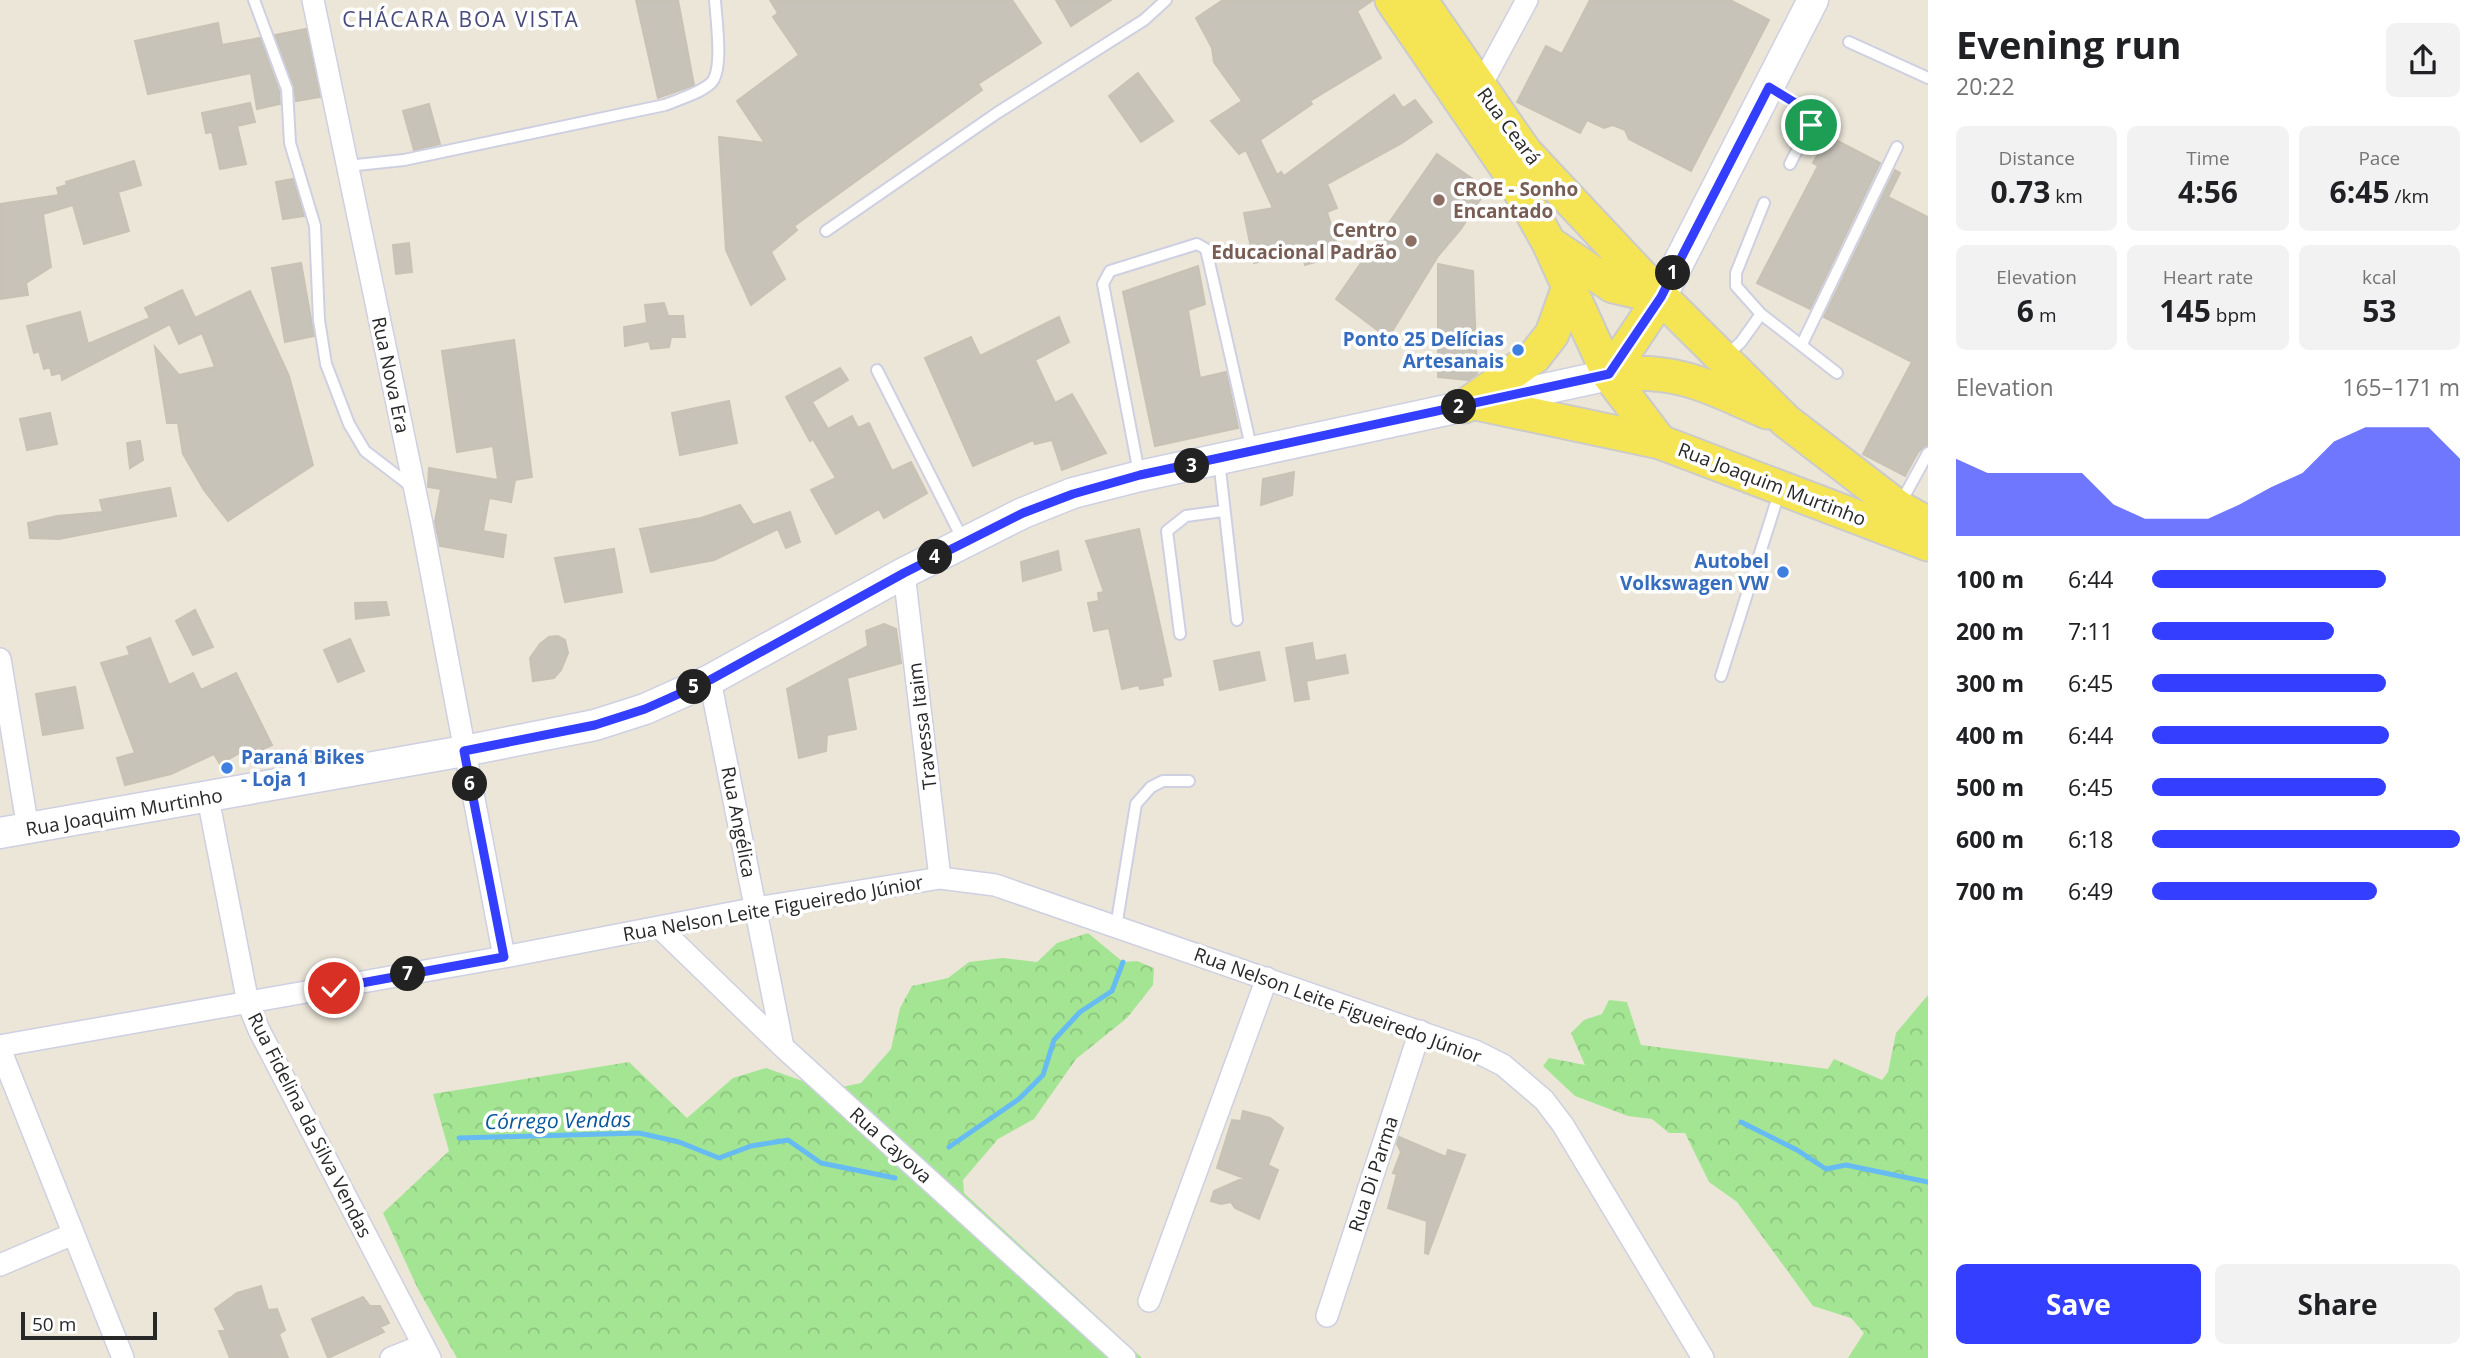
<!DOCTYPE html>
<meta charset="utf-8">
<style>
:root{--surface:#fff;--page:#f2f2f2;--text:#202124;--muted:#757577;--accent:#333eff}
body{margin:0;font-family:"Open Sans",sans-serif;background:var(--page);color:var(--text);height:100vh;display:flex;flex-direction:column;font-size:26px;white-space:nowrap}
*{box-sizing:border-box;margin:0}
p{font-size:23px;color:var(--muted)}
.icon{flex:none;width:38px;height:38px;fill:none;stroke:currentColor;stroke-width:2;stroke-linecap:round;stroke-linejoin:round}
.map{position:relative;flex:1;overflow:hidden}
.panel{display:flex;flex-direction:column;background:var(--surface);width:560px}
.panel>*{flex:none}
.scale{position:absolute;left:21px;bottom:18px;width:136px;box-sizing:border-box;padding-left:7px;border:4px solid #282828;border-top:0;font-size:19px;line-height:24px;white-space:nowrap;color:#282828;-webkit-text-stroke:5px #fff;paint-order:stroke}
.pin{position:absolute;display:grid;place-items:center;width:60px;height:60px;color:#fff;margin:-30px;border:4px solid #fff;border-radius:50%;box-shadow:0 2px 7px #0007}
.km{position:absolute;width:35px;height:35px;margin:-18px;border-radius:50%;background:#222;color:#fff;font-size:19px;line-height:35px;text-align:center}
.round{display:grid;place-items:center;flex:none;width:74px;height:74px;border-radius:10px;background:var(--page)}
.headline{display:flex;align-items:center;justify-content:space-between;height:119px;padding:0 28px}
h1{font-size:38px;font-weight:700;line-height:52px}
.metrics{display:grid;grid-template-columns:repeat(3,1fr);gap:10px;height:119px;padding:7px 28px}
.metrics div{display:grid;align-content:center;border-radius:10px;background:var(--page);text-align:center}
.metrics b{font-size:30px;font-weight:700}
.metrics small{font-size:19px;font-weight:400}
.metrics p{font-size:19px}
.chart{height:196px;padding:14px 28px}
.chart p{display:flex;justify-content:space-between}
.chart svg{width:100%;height:126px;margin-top:7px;fill:var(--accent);opacity:.7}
.cta{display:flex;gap:14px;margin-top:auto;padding:14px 28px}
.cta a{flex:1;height:80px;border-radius:10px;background:var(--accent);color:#fff;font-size:28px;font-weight:700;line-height:80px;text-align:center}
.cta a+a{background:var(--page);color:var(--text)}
ul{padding:0 28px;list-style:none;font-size:23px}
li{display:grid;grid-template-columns:112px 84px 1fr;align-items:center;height:52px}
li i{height:18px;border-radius:9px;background:var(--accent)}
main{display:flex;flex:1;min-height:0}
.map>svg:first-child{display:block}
.forest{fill:url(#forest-crowns)}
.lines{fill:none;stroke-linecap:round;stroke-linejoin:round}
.stream{stroke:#67bbf3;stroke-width:5}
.building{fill:#c7c3b9;stroke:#c7c2b3;stroke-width:2}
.lane-casing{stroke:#ced0e2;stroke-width:14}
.street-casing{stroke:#ced0e2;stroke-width:24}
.secondary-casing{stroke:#ced0e2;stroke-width:33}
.primary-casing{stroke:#cbcbcb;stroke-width:37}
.lane{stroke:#fff;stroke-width:10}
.street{stroke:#fff;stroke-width:21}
.secondary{stroke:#fff;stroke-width:30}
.primary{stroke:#f5e554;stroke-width:33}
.route-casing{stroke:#fff;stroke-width:14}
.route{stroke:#333eff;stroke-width:9}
.education-dot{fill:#8d6e63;stroke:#fff;stroke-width:2.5}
.shop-dot{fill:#3f7fe0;stroke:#fff;stroke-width:2.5}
.labels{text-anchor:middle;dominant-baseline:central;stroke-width:7;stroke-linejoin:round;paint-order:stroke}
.street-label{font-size:19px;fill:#282828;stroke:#fff}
.education-label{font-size:19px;font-weight:bold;fill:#785e54;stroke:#fff;text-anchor:start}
.shop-label{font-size:19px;font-weight:bold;fill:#366cbe;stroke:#fff;text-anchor:end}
.neighbourhood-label{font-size:21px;letter-spacing:2px;fill:#474a7a;stroke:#fff}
.water-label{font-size:21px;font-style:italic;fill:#08569c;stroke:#fff}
</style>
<main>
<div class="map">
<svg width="1928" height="1358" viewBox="0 0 1928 1358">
<defs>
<pattern id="forest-crowns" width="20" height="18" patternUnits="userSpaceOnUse" patternTransform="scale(1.75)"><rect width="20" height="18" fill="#a4e593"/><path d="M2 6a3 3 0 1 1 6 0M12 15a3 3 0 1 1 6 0" fill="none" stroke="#8dc47f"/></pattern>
</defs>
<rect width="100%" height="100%" fill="#ece6d9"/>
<path class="forest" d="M1088,933l35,29 14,-1 17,7 -1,17 -26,33 -51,41 -42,60 -36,20 -35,41 1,13 178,165h-685l-39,-69 -35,-76 66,-62 -16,-57 196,-32 58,56 46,-40 33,-10 62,22 33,-7 30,-34 9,-41 12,-22 36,-8 21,-16 34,-4 34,4 20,-19z
M1928,995v363h-80l16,-25 -13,-15 -38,-12 -76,-104 -28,-20 -24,-49h-16l-17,-14 -24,-3 -53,-20 -32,-30 6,-8 36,7 -14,-32 13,-13 18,-6 7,-14 18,2 14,43 187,24 6,-10 48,21 6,-8 8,-39z"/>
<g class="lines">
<path class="stream" d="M1741,1122l56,28 29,19 20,-4 82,17
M459,1138l180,-5 40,9 40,16 32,-12 37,-6 33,23 74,15
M949,1147l70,-48 24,-24 11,-35 26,-28 32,-21 11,-29"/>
</g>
<path class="building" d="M636,0h42l16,85 -36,13z
M770,0h242l29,43 -63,41 4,6 -188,136 3,4 -26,22 14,27 -34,26 -25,-55 -7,-113 46,6 -28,-42 62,-46 -26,-38 5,-4z
M1056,0h55l-40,26z
M1223,0h150l-16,11 24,47 -71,43 2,3 -52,36 17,35 4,-3 3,4 110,-81 9,13 12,-8 17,22 -30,21 -75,41 10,24 -10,4 13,43 -35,10 -3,-14 -48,12 -10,-50 29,-5 -27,-58 -7,4 -28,-33 31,-20 -28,-39 -2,-14 -16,-30z
M1590,0h140l39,20 -78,151 -62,-32 -4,-9 -12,-5 -9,3 -17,-8 -7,13 -63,-31 29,-56 16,8z
M218,23l4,22 38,-7 19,53 1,13 -23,5 -6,-36 -103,21 -13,-53z
M306,29l14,68 -24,4 -2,-15 -19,-51z
M1138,73l35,48 -32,21 -32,-46z
M250,103l5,19 -18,4 9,38 -26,5 -8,-37 -6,1 -4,-20z
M429,104l11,40 -26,6 -11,-39z
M1828,136l52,27 -70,146 -53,-26 61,-117 -5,-3z
M1437,154l50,35 -26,40 -23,27 -50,82 -52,-39z
M134,161l7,24 -23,7 11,39 -45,13 -11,-39 -30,9 8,53 -25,16 2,12 -28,4v-95l59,-9 -2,-7 10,-3 -1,-3z
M1895,170l5,3 -12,24 40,20v228l-10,7 -13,24 -42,-22 49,-92 -88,-45z
M293,179l11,37 -21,3 -7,-37z
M409,243l3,29 -16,2 -3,-29z
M301,263l13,73 -29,6 -13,-74z
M1438,264l35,7 4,103 -9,6 -30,-3z
M1198,266l7,38 -17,6 12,68 26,-6 12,56 -83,18 -32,-154z
M182,290l13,28 55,-27 39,85 24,89 -85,56 -24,-31 -21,-36 -5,-31h-11l-12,-76 24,28 36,-8 -13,-34 -23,11 -9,-20 -108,56 -1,-7 -9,2 -2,-8 -6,2 -5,-18 -5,2 -7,-27 53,-14 8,32 62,-26 -5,-10z
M664,303l4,13h15l2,21h-14l-2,10 -18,2 -2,-8 -24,5 -1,-19 23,-4 -2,-18z
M1059,317l10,25 -34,18 20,43 17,-9 34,59 -44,17 -10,-30 -17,4 -2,-4 -60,26 -48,-108 46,-21 9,19z
M514,340l18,137 -17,3 -4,22 -22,-4 -6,33 23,4 -3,22 -63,-11 -5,-24 6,-33 -13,-2 1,-19 69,12 -5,-34 -36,6 -15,-101z
M840,368l8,12 -36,22 16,27 24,-13 6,12 11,-5 23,48 19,-9 16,31 -43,25 -5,-9 -43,25 -25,-44 25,-12 -23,-39 -3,2 -24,-44z
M729,401l8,42 -57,12 -8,-42z
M50,413l7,31 -30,6 -7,-31z
M140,441l3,19 -13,8 -3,-25z
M1294,472l-2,23 -31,10 2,-26z
M170,488l6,28 -117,23 -29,-1 -2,-15 29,-7 46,-4 -3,-12z
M740,505l13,20 37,-13 10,30 -14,6 -8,-19 -64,31 -63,12 -11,-43 61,-11z
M1139,529l32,147 -9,2 1,7 -23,4 -1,-4 -17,4 -13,-61 -15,3 -6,-28 11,-2 -1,-8 6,-1 -18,-51z
M614,549l8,43 -57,10 -10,-44z
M1058,551l3,19 -38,11 -2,-19z
M386,602l3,13 -33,4 -1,-16z
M195,610l18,37 -20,8 -17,-34z
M884,624l12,5 5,34 -54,15 9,51 -29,6 -1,16 -27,7 -12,-69 81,-43 -2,-15z
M558,636l7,4 3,13 -7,17 -7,8 -21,3 -3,-23 10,-14 9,-7z
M150,638l19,47 24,-12 8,17 35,-17 36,72 -24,12 -3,-7 -25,14 -6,-10 -43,20 -46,11 -8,-27 18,-5 -34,-90 29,-8 -3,-8z
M350,639l14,32 -26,11 -14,-32z
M1312,643l3,18 30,-6 3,18 -42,8 3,18 -14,2 -9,-53z
M1259,652l6,28 -45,10 -6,-29z
M75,687l8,41 -40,7 -7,-41z
M1243,1111l27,7 13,10 -15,37 10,5 -19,49 -24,-11 -4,-6 -10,2 -10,-3 3,-10 30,-13 -27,-10 15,-48 9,1z
M1399,1137l47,20 2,-7 17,5 -37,99 -3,-1 2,-32 -39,-13 9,-34 -4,-1 8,-21 -4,-8z
M261,1286l7,24 9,-1 8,21 -6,4 9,24h-58l-11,-27h7l-11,-22 22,-16z
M363,1297l7,9h10l9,17 -9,4 4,5 -56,26 -16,-39z"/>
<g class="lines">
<defs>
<path id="lane" d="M254,0l33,89 3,54 25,83 4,94 7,44 23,60 16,27 47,36
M1849,42l79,36
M1771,88l44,27 -25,49
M347,166l57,-6 261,-55c14,-6 34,-11 46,-22 13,-13 5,-64 4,-83
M826,231l171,-118 147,-93 22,-20
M1761,314l76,59
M1802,344l95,-197
M1726,356l15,-14 20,-28 -25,-28v-13l28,-70
M877,370l86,170
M1219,460l18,160
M1139,473l-36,-189 7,-13 87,-27 9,5 46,202
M1900,504l28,-51
M1180,634l-13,-103 19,-15 37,-5
M1721,676l59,-186
M1116,927l20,-123 15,-17 12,-6h26"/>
<path id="street" d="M313,0l109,524 82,433
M1479,89l48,-89
M904,573l36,305
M0,659l28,170
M710,680l73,367
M208,798l40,205 11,27 171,328
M660,928l123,119 342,311
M0,1046l504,-89 253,-49 183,-30 55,7 480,166 28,14 41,35 19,25 140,233
M0,1049l123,309
M0,1265l73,-31
M1149,1301l118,-323
M1327,1316l93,-285
M391,1358l32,-13"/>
<path id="secondary" d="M1661,297l152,-297
M0,833l464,-82 131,-26 50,-16 65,-29 194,-107 119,-60 50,-20 67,-17 469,-101"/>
<path id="primary" d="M1392,0l117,171 40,72 60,132 51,67
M1420,0l105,152 136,145 125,124 112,86 30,17
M1549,243l64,43 48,11
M1609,375c67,-8 98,11 158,37
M1609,375l52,-78
M1476,403l184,39 268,102
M1465,406l69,-49 18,-23 16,-45"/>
</defs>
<use href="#lane" class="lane-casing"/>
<use href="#street" class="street-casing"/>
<use href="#secondary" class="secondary-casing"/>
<use href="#primary" class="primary-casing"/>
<use href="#lane" class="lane"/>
<use href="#street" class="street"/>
<use href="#secondary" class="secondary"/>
<use href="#primary" class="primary"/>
</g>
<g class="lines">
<defs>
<path id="route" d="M334,988l170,-31 -40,-206 131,-26 50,-16 65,-29 194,-107 119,-60 50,-19 67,-19 469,-101 52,-77 108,-210 46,28 -4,10"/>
</defs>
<use href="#route" class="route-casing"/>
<use href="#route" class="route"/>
</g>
<g class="education-dot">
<circle cx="1439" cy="200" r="7"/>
<circle cx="1411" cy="241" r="7"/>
</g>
<g class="shop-dot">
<circle cx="1518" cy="350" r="7"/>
<circle cx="1783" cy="572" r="7"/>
<circle cx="227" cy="768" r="7"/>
</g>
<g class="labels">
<g class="street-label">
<text transform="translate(1509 126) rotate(53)">Rua Ceará</text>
<text transform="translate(391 375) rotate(78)">Rua Nova Era</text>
<text transform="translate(1772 484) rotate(21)">Rua Joaquim Murtinho</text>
<text transform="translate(922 726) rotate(-97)">Travessa Itaim</text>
<text transform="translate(124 812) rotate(-10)">Rua Joaquim Murtinho</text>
<text transform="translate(739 822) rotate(79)">Rua Angélica</text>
<text transform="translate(773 908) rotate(-10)">Rua Nelson Leite Figueiredo Júnior</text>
<text transform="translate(1338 1005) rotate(20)">Rua Nelson Leite Figueiredo Júnior</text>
<text transform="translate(310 1125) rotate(63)">Rua Fidelina da Silva Vendas</text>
<text transform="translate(891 1145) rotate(42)">Rua Cayova</text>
<text transform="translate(1373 1174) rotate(-72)">Rua Di Parma</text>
</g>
<g class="education-label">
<text x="1453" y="189">CROE - Sonho<tspan x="1453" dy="22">Encantado</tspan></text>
<text x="1397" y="230" text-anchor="end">Centro<tspan x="1397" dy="22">Educacional Padrão</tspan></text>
</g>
<g class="shop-label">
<text x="1504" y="339">Ponto 25 Delícias<tspan x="1504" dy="22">Artesanais</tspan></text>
<text x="1769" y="561">Autobel<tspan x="1769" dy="22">Volkswagen VW</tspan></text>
<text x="241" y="757" text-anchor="start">Paraná Bikes<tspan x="241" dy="22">- Loja 1</tspan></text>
</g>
<g class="neighbourhood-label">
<text x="461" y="19">CHÁCARA BOA VISTA</text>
</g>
<g class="water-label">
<text transform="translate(558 1120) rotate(-1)">Córrego Vendas</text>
</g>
</g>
</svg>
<div class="scale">50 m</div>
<div class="pin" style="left:1811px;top:125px;background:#1e9e55"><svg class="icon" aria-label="arrive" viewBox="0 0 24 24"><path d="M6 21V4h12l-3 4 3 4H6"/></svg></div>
<div class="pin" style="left:334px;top:988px;background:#d93025"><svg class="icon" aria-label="check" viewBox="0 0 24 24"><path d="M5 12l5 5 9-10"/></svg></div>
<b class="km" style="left:1673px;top:273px">1</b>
<b class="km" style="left:1459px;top:407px">2</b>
<b class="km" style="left:1192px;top:466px">3</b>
<b class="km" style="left:935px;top:557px">4</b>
<b class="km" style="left:694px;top:687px">5</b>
<b class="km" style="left:470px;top:784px">6</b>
<b class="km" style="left:408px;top:974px">7</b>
</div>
<section class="panel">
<div class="headline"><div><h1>Evening run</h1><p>20:22</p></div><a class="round"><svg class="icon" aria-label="share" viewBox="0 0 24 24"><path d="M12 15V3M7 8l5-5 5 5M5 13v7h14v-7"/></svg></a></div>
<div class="metrics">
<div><p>Distance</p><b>0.73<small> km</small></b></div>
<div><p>Time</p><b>4:56</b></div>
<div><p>Pace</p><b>6:45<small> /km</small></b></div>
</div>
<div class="metrics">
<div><p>Elevation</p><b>6<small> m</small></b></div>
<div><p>Heart rate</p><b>145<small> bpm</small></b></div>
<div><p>kcal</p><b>53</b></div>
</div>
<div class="chart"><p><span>Elevation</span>165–171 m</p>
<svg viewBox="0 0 160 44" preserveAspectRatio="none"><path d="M0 44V17L10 22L20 22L30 22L40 22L50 33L60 38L70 38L80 38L90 33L100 27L110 22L120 11L130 6L140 6L150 6L160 17V44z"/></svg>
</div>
<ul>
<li><b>100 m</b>6:44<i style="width:76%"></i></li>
<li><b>200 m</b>7:11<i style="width:59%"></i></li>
<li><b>300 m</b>6:45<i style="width:76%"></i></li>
<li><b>400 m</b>6:44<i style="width:77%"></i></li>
<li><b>500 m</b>6:45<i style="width:76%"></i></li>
<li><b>600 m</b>6:18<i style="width:100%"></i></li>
<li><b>700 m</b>6:49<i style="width:73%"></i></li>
</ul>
<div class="cta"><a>Save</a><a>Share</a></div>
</section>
</main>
